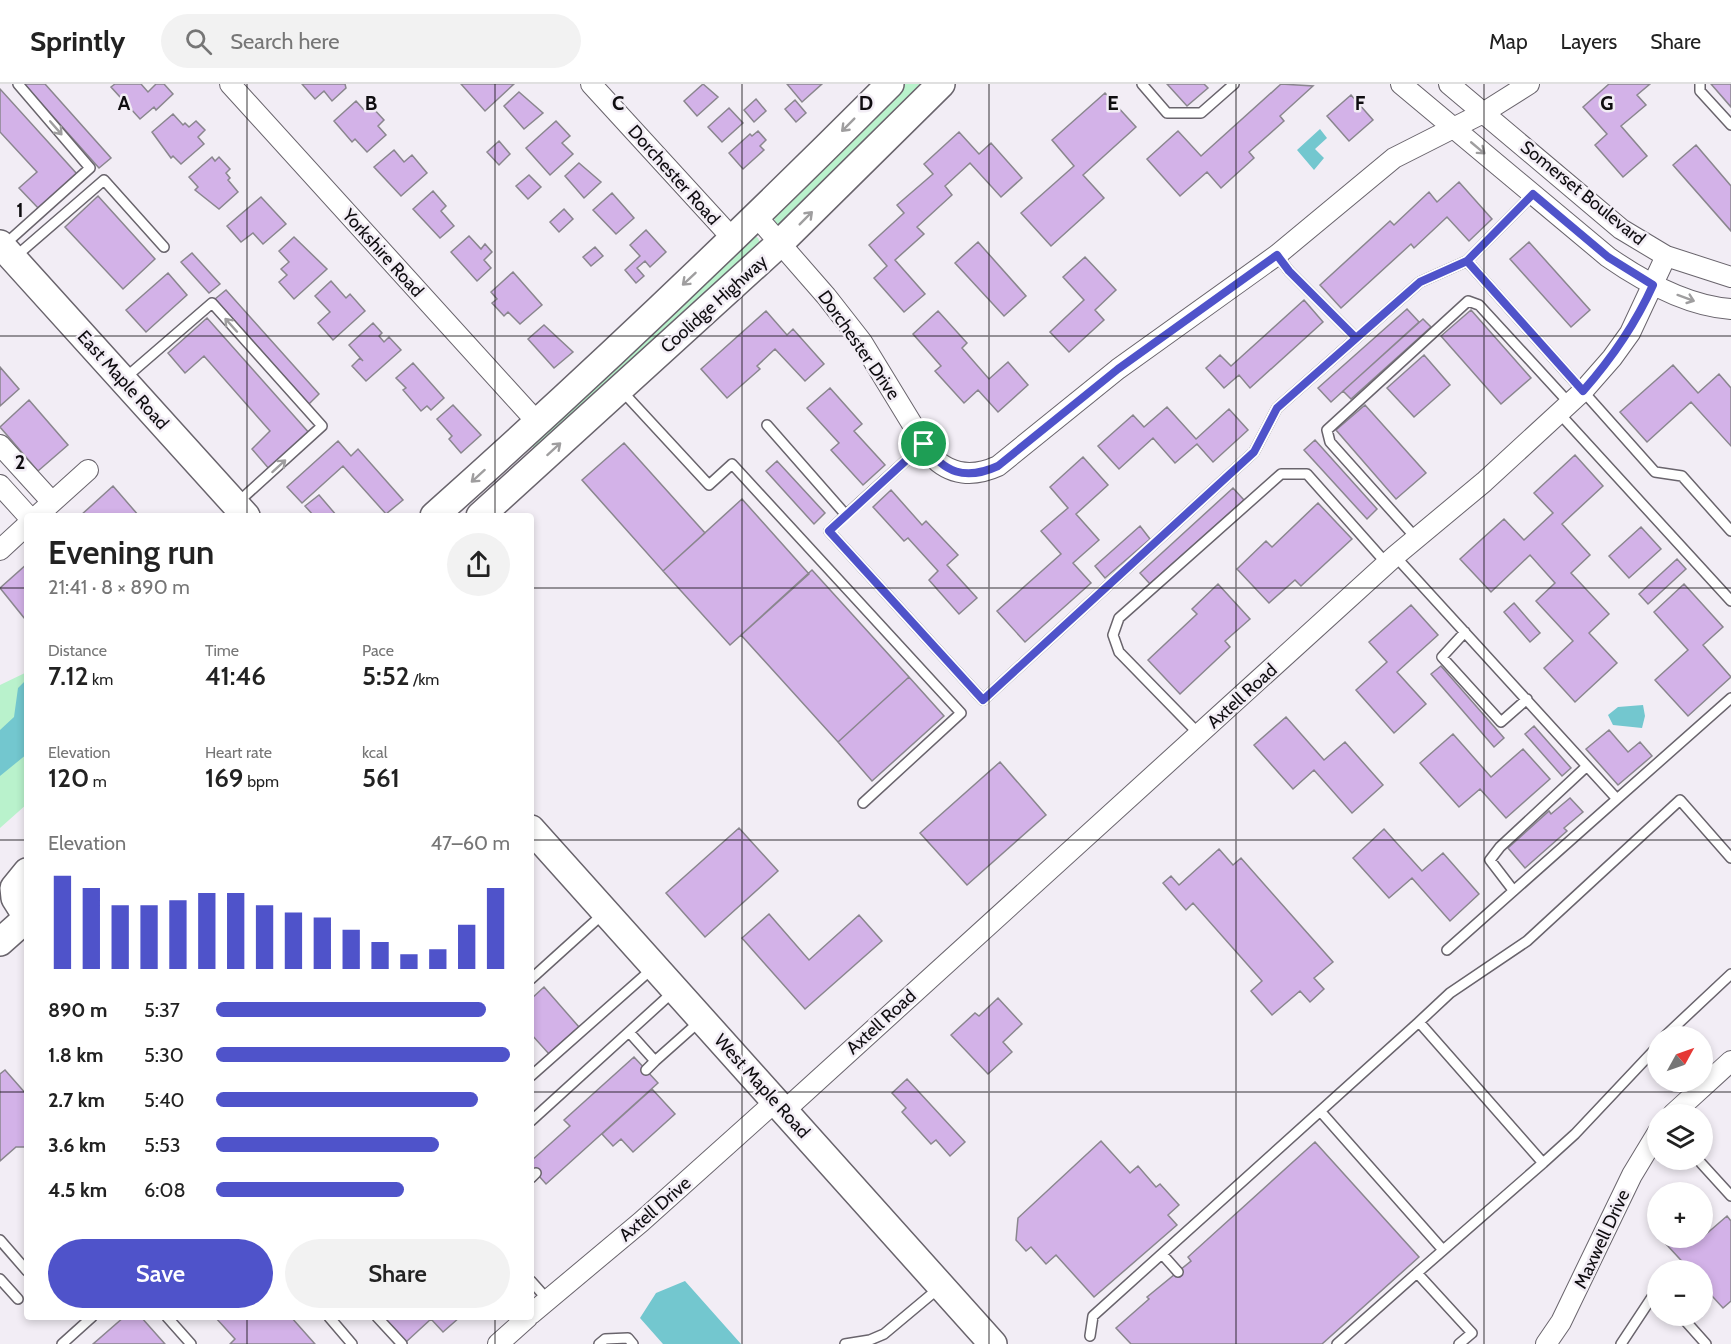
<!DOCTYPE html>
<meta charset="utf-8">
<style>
:root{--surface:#fff;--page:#f2f2f2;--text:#222;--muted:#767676;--line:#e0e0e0;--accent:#4f53ca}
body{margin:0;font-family:Cabin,sans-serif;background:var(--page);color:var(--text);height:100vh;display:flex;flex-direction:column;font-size:22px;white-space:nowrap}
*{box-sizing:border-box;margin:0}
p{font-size:20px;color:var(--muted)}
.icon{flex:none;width:33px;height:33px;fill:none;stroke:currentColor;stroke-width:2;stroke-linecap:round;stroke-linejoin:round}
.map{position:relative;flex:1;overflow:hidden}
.details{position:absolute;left:24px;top:429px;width:510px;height:807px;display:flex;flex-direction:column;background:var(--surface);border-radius:6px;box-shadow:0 3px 9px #0003}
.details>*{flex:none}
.needle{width:39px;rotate:50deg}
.buttons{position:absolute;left:1647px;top:942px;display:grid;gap:12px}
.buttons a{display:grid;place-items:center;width:66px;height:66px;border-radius:50%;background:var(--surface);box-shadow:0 3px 9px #0003;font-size:30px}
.pin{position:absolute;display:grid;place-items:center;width:51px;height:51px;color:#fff;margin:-26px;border:3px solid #fff;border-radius:50%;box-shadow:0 2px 6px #0007}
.round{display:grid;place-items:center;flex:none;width:63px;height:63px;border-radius:32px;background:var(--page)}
.summary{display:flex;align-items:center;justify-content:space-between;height:102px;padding:0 24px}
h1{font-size:33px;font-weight:600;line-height:45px}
.figures{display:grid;grid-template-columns:repeat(3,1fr);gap:9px;height:102px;padding:6px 24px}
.figures div{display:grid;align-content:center}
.figures b{font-size:26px;font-weight:600}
.figures small{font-size:16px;font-weight:400}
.figures p{font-size:16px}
.chart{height:168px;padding:12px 24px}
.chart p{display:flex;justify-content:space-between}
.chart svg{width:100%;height:108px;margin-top:6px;stroke:var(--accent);stroke-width:6}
.cta{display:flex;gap:12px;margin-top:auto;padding:12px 24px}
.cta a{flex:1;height:69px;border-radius:36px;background:var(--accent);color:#fff;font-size:24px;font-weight:600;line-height:69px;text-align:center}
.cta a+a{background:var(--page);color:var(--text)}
ul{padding:0 24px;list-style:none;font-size:20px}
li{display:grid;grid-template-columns:96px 72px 1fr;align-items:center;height:45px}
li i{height:15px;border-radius:8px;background:var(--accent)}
header{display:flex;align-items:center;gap:36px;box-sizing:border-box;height:84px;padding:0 30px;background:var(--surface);border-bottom:2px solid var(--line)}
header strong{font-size:28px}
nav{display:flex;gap:33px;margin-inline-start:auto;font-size:21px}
.search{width:420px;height:54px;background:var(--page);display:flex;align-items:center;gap:15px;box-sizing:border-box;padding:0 21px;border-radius:33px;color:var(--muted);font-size:22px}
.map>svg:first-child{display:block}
.green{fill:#b9f2cc}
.water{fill:#73c7cf}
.building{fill:#d3b2e8;stroke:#8a868e;stroke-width:1.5}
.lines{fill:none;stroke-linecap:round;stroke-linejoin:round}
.service-casing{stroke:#69646c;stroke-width:12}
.minor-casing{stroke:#69646c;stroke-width:22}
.secondary-casing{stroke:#69646c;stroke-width:30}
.service{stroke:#fff;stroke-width:9}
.minor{stroke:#fff;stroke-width:20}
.secondary{stroke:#fff;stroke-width:27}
.oneway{stroke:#9f9e9f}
.route-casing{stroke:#fff;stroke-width:12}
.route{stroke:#4f53ca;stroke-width:8}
.grid{fill:none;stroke:#0f0d10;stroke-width:1.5;stroke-opacity:0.55}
.labels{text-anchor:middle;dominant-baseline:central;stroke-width:5;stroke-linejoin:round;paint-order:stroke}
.street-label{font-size:18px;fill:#0f0d10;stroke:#f2edf5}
.grid-label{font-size:20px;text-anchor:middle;font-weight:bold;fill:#0f0d10;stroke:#f2edf5;stroke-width:5;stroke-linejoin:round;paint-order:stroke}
</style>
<header>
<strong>Sprintly</strong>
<div class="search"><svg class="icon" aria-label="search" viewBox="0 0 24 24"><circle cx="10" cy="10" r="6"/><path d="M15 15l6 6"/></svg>Search here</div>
<nav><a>Map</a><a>Layers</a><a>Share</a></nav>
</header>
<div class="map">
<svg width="1731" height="1260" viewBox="0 0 1731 1260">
<rect width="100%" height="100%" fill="#f2edf5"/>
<path class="green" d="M904,0h22l-146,141 -4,-2 -3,-7z
M753,151l5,3 3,7 -227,205 -2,-5 54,-49 25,-30z
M27,588v132l-27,24v-143z"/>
<path class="water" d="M1320,45l7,9 -12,11 9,9 -10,12 -17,-20z
M27,595v75l-27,22v-46l14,-13 4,-29z
M1643,621l2,11 -3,12 -29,-3 -5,-10 10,-8z
M685,1197l56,63h-78l-23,-26 16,-25z"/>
<path class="building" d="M24,0h21l66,74 -12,10z
M115,0h26l7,8 8,-8h8l9,10 -17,16 -2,-3 -14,12 -29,-32z
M302,0h43l1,4 -14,13 -8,-10 -9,8z
M461,0h53l-29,27z
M703,0l15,13 -21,19 -13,-15z
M787,0h35l-20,18z
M1167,0h37l4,4 -21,18z
M1281,0l32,2 -33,30 4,5 -35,31 5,6 -33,30 -14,-16 -27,24 -33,-37 31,-28 23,25z
M1609,0h41l-13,11 9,10 -25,21 26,30 -24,21 -28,-32 12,-11 -24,-27z
M1711,0h20v23z
M0,5l77,85 -38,35 -20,-21 18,-16 -37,-40z
M519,8l24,21 -19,16 -20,-23z
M1105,9l31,34 -53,48 21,23 -53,48 -30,-33 53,-47 -22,-26z
M1351,11l22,25 -24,21 -22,-25z
M756,15l10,12 -12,11 -10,-12z
M795,16l11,13 -10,9 -11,-13z
M356,17l9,10 6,-5 13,14 -6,6 8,9 -19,17 -12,-13 -3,3 -18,-21z
M729,24l14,15 -21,19 -14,-15z
M173,30l10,11 2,-2 4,4 7,-6 9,9 -7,7 6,7 -23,20 -8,-8 -2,2 -19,-26z
M556,37l14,15 -8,7 11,11 -23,21 -24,-27z
M758,47l8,9 -6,6 4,4 -21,19 -14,-16 21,-19 2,2z
M959,48l20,22 12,-11 31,35 -21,19 -31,-34 -25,23 7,9 -35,32 7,7 -29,26 30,34 -21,18 -30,-34 13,-12 -18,-21 35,-32 -7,-8 36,-31 -9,-10z
M499,57l11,13 -11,11 -12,-13z
M1696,61l35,41v45l-58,-66z
M394,66l10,12 8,-7 15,18 -26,23 -27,-29z
M212,73l3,4 4,-4 11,12 -4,4 4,5 -2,2 10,12 -19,17 -24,-19 3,-3 -9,-10z
M579,79l22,19 -17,16 -19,-22z
M529,91l12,12 -13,12 -12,-13z
M1459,98l33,37 -23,22 -22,-24 -33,31 -3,-4 -70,64 -21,-23 70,-64 4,4 35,-33 8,10z
M433,107l13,15 -5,5 13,15 -14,12 -27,-29z
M612,109l22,25 -18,16 -23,-24z
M98,112l57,63 -32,30 -58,-62z
M261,113l25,27 -23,20 -10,-11 -12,9 -14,-16z
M564,125l9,10 -14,13 -9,-10z
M646,146l20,22 -16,15 -5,-6 -8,7 7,8 -8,7 -11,-13 15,-14 -10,-11z
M469,152l12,13 4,-5 7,8 -8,8 7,8 -14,13 -26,-29z
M294,153l33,32 -33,30 -15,-17 8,-7 -6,-6 8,-7 -10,-11z
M978,158l48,54 -22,20 -49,-53z
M1529,158l61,68 -19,17 -61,-68z
M595,163l8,9 -12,10 -8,-9z
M192,169l28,31 -11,9 -28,-31z
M1085,173l31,33 -21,20 9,10 -35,32 -19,-20 34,-32 -21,-23z
M513,188l29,33 -22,19 -12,-12 -4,4 -12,-13 5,-4 -6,-7z
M168,189l19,22 -41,37 -20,-22z
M331,197l15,17 4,-4 15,17 -32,29 -15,-17 12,-11 -15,-16z
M226,206l93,104 -10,10 -94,-105z
M1304,216l19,22 -73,66 -11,-13 -15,13 -18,-20 14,-13 11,11z
M1407,225l12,13 -88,80 -13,-14z
M1471,226l60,68 -30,26 -60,-68z
M766,227l21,24 6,-6 31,35 -19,17 -30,-32 -18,17 3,3 -33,29 -26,-29z
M938,227l29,32 -5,5 27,31 19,-17 20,23 -30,27 -20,-22 -14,13 -29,-32 6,-5 -28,-32z
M207,234l103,116 -40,36 -18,-21 18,-18 -66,-75 -19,17 -17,-20z
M1423,235l8,8 -80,72 -8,-8z
M373,239l9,10 -3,3 5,6 5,-5 12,13 -35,31 -14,-15 8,-8 3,3 -14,-16z
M544,241l29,27 -19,16 -26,-29z
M1424,271l26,30 -36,32 -27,-29z
M413,279l31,35 -13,12 -4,-4 -6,5 -18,-21 3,-2 -10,-10z
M1673,281l25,28 21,-19 12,14v58l-40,-44 -44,40 -27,-30z
M0,283l19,22 -19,17z
M830,304l32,36 -8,7 31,34 -22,20 -32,-35 8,-7 -32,-35z
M29,316l39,45 -30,26 -38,-44z
M453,321l28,30 -20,18 -12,-14 3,-3 -15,-17z
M1365,321l61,68 -30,26 -60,-69z
M1167,323l29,32 33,-30 19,21 -35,32 -16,-18 -22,19 -22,-25 -34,31 -21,-23 35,-31 11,12z
M1315,356l62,69 -10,10 -63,-69z
M338,357l13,15 7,-7 45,51 -17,14 -43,-48 -41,37 -15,-16z
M624,359l81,90 -42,38 -81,-91z
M1575,371l28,31 -41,38 28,31 -19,18 38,41 -20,19 28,30 -42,39 -31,-34 29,-27 -37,-40 19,-18 -25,-28 -39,37 -31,-33 44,-40 20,21 29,-27 -19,-20z
M1083,373l25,28 -32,29 23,26 -26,23 18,20 -66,59 -28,-31 64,-57 -20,-23 27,-23 -18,-21z
M777,377l48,52 -11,11 -48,-53z
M113,402l26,30h-59z
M1233,404l11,12 -94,84 -10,-11z
M891,406l31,35 4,-4 32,34 -11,10 30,33 -18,16 -30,-34 9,-9 -30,-33 -4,3 -31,-34z
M319,411l18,21h-23l-9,-10z
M742,415l67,75 -79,71 -67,-74z
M1318,419l34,36 -51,47 -6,-6 -26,23 -32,-34 29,-28 6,6z
M1140,442l10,13 -45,39 -10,-12z
M1641,443l20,22 -32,29 -20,-22z
M1677,475l9,10 -38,35 -9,-10z
M27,480v54l-2,1 -25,-31z
M812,486l97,107 -71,65 -97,-107z
M1218,500l32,35 -25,22 5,6 -50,47 -32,-34 49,-46 -5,-5z
M1684,500l39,43 -20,18 28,32 -43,39 -33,-36 33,-30 -34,-38z
M1514,519l26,30 -10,9 -26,-30z
M1411,521l27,30 -41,37 29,32 -32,29 -38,-43 31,-28 -18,-20z
M1441,582l63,72 -10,9 -63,-73z
M909,593l35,39 -72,65 -34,-39z
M1286,633l38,43 21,-18 38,43 -31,28 -38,-43 -21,19 -39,-44z
M1534,642l37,42 -9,8 -37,-42z
M1609,646l19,22 12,-10 12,14 -34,29 -32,-36z
M1453,650l38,43 32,-28 27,30 -44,39 -26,-29 -21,18 -39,-44z
M1000,678l46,53 -79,70 -47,-52z
M1570,714l13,14 -19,16 3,3 -42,37 -17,-20 41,-37 2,3z
M739,744l39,43 -73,66 -39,-44z
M1384,745l38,42 21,-18 36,41 -29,27 -38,-43 -23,20 -36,-40z
M1219,765l14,16 8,-7 92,104 -19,16 10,11 -14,13 -10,-11 -28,24 -21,-24 11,-10 -69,-78 -7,7 -23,-27 8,-7 8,9z
M769,830l40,46 50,-45 23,26 -77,68 -63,-71z
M544,903l35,40 -30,27 -18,-20v-35z
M998,914l24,26 -19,18 9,10 -24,22 -37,-39 24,-22 4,3z
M634,973l24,26 -112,101 -15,-17v-6l39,-35 -6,-6z
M5,986l22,25v52h-11l-16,14v-87z
M907,995l58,63 -15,14 -14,-16 -5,4 -29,-32 4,-4 -14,-15z
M652,1005l23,25 -42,38 -12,-13 -8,7 -11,-12z
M1101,1057l29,32 8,-7 18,21 4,-3 19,21 -11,10 9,10 -83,72 -38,-42 -10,9 -15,-17 -5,4 -10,-11 2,-22z
M1315,1058l104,115 -97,87h-191l-15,-16 33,-29 -2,-2 44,-36 -3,-4z
M1727,1132l4,5v80l-8,7 -21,-23v-15h-12l-24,-26 7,-6h29v-6l3,3z
M124,1233h17l24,27h-72z
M215,1233h76l24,27h-85l5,-5z
M384,1233h76l-17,15 -12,-13 -25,23z"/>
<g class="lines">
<defs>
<path id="service" d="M1142,0l25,29h34l33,-29
M1700,0v7l31,34
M3,162l87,-78 -72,-84
M1277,171l12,16 67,67
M15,173l89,-77 60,67
M1467,177l188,211 27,4 49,55
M124,295l88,-76 110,123 -85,77
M622,307l87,94 23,-21 229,249 -98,90
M1559,329l172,188
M767,341l79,90 -17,16 154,169 271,-248 23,-44 143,-126 47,-21 66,-67
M846,431l78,-71
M1416,454l-86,-96 -3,-12 141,-129 11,4 91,99
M1395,472l222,243 -170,151
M1465,548l-23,25 59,65 26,-23
M1199,650l-80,-82 -6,-17 6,-17 162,-144h26l80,90
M1617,715l114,-101
M1513,806l-23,-30 10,-13 87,-81
M531,895l73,-66
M1419,938l31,-29 77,-52 153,-141 51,58
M629,948l26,29 45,-40
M1665,952l66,-62
M646,986l9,-9
M531,992l122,-108
M1321,1028l122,138
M531,1037l143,-130
M1543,1079l32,-29 83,-88
M1701,1079l30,33
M531,1094l5,-5
M0,1156l27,31
M1162,1170l16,18
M0,1195l18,20
M531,1197l16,18
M1681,1232l25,28
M167,1233l24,27
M329,1233l23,27
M377,1233l25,27
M1090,1252l3,-20 326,-294 124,141 -126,110
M62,1260l30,-27
M599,1260l6,-5 23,-1 5,6
M845,1260l25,-4 14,-6 55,-46
M1337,1260l80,-71 55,60 -13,11
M1621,1260l37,-56"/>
<path id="minor" d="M230,0l307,338
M591,0l142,155
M1401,0l207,173c36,25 79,49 123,52
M1449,0l172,145 45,27 65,21
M757,133l69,79 36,46 69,113c19,21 43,22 67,11l120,-97 159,-114 117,-97 89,-45 46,-29
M0,361l52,57
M0,401l28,31
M37,432l51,-46
M0,466l27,-25
M784,1027l611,-555 89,-74 99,-91 29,-33 18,-25 36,-77
M1673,1030l58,-53
M531,1230l110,-92 135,-121
M498,1260l30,-27
M1546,1260l15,-22 71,-147 26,-43"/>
<path id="secondary" d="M0,160l246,272
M434,432c156,-139 308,-284 456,-432
M480,432l300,-273 161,-159
M531,745l462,515
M27,788l-13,16 1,10 12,19
M0,858l27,-24"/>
</defs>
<use href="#service" class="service-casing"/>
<use href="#minor" class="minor-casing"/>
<use href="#secondary" class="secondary-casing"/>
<use href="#service" class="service"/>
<use href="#minor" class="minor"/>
<use href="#secondary" class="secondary"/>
</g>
<defs><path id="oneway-shaft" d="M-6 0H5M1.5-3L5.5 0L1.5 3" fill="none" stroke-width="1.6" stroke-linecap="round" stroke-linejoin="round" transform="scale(1.5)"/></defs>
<g class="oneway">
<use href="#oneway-shaft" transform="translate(848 41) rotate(135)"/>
<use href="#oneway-shaft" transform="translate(56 44) rotate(49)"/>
<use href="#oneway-shaft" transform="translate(1478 64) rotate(40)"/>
<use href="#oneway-shaft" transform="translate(806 134) rotate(-45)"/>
<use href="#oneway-shaft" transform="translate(689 195) rotate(137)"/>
<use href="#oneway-shaft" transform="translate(1686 214) rotate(20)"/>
<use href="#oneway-shaft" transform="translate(231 241) rotate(-132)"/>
<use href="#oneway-shaft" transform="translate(554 365) rotate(-42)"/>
<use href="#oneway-shaft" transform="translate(279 382) rotate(-42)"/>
<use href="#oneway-shaft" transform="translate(478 392) rotate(138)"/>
</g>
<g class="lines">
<defs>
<path id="route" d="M924,360l-95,87 154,169 271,-248 23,-44 143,-126 47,-21 116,130c30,-34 52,-66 70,-106l-45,-28 -75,-63 -66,67 -47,21 -64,56 -67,-67 -12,-16 -159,114 -120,97c-33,15 -54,7 -74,-22"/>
</defs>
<use href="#route" class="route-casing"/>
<use href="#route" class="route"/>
</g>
<path class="grid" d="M247,0v432M495,0v432M742,0v1260M989,0v1260M1236,0v1260M1484,0v1260M0,252h1731M0,504h27M531,504h1200M0,756h27M531,756h1200M0,1008h27M531,1008h1200M247,1233v27M495,1233v27"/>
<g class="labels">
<g class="street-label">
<text transform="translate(674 91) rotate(48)">Dorchester Road</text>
<text transform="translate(1583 109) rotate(39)">Somerset Boulevard</text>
<text transform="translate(383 169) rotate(48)">Yorkshire Road</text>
<text transform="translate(714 220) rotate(-42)">Coolidge Highway</text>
<text transform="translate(859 261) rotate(55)">Dorchester Drive</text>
<text transform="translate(123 296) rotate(48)">East Maple Road</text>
<text transform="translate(1242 612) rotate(-42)">Axtell Road</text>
<text transform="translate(881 938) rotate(-42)">Axtell Road</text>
<text transform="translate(762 1002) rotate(48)">West Maple Road</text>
<text transform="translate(655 1125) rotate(-41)">Axtell Drive</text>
<text transform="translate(1602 1155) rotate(-65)">Maxwell Drive</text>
</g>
</g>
<g class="grid-label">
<text x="124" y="26">A</text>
<text x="371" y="26">B</text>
<text x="618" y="26">C</text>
<text x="866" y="26">D</text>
<text x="1113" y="26">E</text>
<text x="1360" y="26">F</text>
<text x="1607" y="26">G</text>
<text x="20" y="133">1</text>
<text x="20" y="385">2</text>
</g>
</svg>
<div class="buttons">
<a><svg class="needle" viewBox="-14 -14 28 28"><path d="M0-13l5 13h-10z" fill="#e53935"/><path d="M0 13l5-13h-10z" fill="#767676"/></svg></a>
<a><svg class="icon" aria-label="layers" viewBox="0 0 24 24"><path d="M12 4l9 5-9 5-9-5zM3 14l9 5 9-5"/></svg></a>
<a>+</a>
<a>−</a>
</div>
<div class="pin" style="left:924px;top:360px;background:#1e9e55"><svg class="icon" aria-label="arrive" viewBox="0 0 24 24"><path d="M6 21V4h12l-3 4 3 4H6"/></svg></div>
<section class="details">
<div class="summary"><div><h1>Evening run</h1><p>21:41 · 8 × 890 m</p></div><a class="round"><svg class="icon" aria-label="share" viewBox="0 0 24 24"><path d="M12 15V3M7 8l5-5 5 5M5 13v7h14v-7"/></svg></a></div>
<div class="figures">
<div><p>Distance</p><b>7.12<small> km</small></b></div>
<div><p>Time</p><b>41:46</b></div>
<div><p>Pace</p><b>5:52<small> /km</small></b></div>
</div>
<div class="figures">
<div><p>Elevation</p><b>120<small> m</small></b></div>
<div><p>Heart rate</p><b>169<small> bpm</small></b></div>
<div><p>kcal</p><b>561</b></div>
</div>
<div class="chart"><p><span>Elevation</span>47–60 m</p>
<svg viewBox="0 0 160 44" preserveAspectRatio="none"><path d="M5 44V6M15 44V11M25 44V18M35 44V18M45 44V16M55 44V13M65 44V13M75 44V18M85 44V21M95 44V23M105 44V28M115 44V33M125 44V38M135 44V36M145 44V26M155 44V11"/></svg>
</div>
<ul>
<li><b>890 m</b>5:37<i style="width:92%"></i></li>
<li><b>1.8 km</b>5:30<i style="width:100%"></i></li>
<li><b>2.7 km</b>5:40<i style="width:89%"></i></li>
<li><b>3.6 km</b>5:53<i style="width:76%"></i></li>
<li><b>4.5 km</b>6:08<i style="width:64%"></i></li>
</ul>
<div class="cta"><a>Save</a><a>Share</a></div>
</section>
</div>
